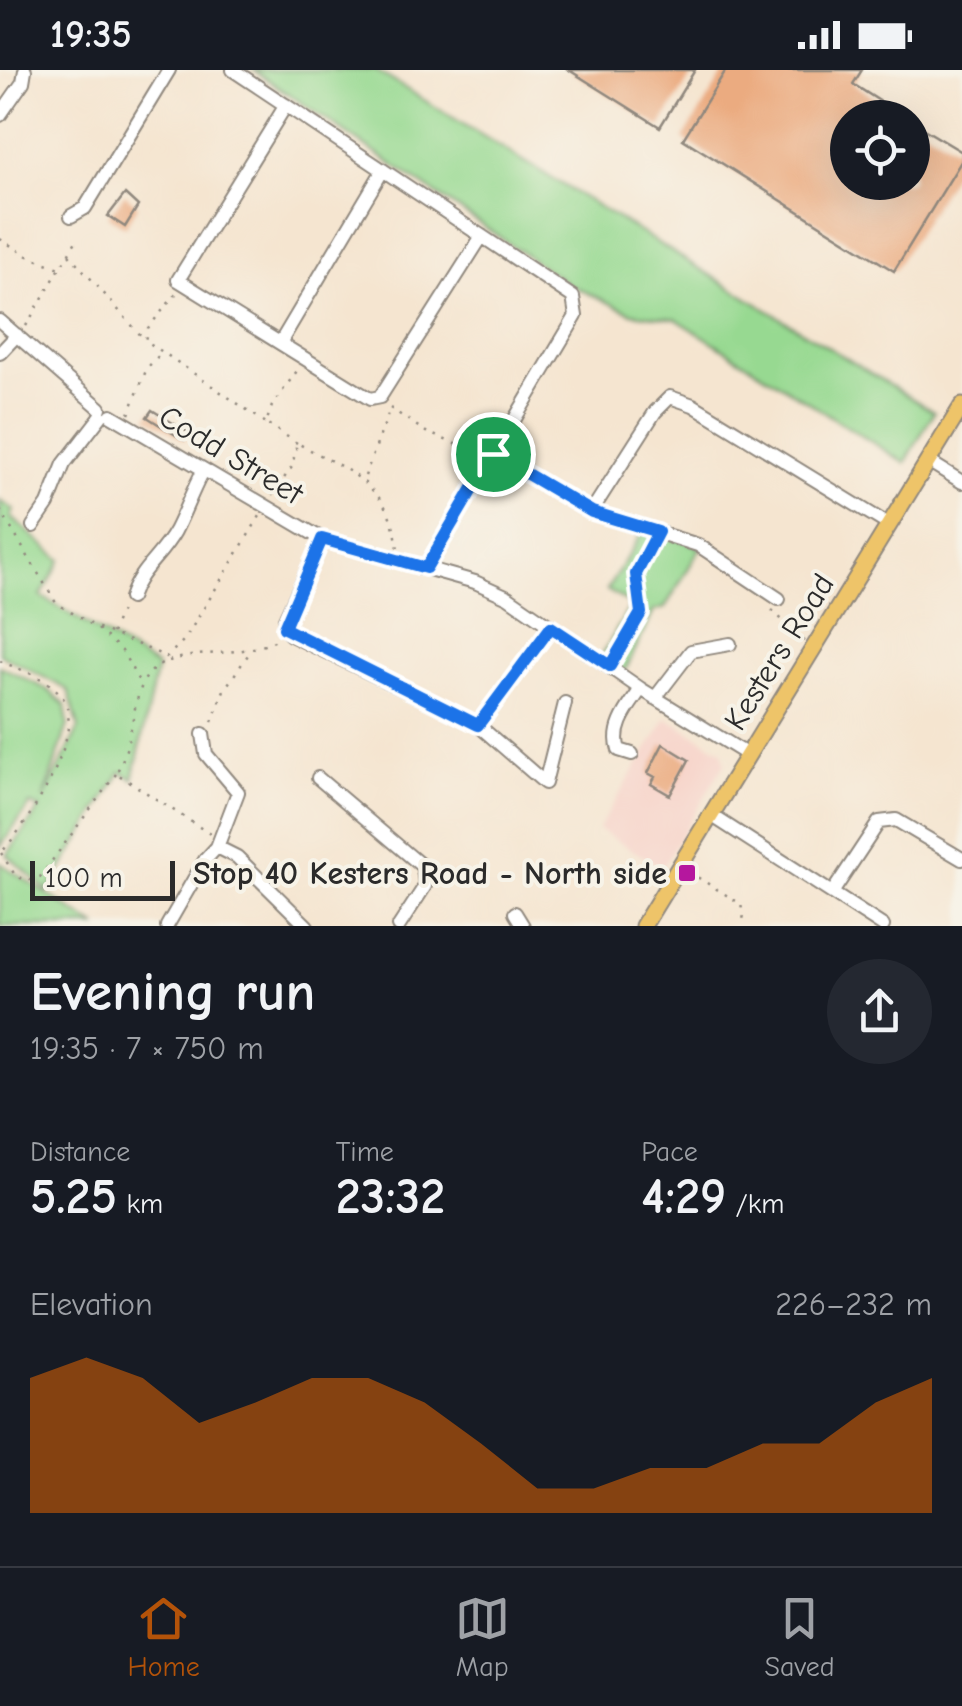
<!DOCTYPE html>
<meta charset="utf-8">
<style>
:root{--surface:#171b24;--page:#242831;--text:#f1f3f6;--muted:#9ea1a6;--line:#363941;--accent:#b45309}
body{margin:0;font-family:"Comic Neue",sans-serif;background:var(--page);color:var(--text);height:100vh;display:flex;flex-direction:column;font-size:38px;white-space:nowrap}
*{box-sizing:border-box;margin:0}
p{font-size:32px;color:var(--muted)}
.icon{flex:none;width:55px;height:55px;fill:none;stroke:currentColor;stroke-width:2;stroke-linecap:round;stroke-linejoin:round}
.map{position:relative;height:856px;overflow:hidden}
.side{display:flex;flex-direction:column;background:var(--surface);flex:1}
.side>*{flex:none}
.buttons{position:absolute;left:830px;top:30px;display:grid;gap:20px}
.buttons a{display:grid;place-items:center;width:100px;height:100px;border-radius:50%;background:var(--surface);box-shadow:0 10px 40px #0002;font-size:50px}
.scale{position:absolute;left:30px;bottom:25px;width:145px;box-sizing:border-box;padding-left:10px;border:5px solid #2b2b2b;border-top:0;font-size:28px;line-height:35px;white-space:nowrap;color:#2b2b2b;-webkit-text-stroke:8px #f7f3e8;paint-order:stroke}
.pin{position:absolute;display:grid;place-items:center;width:85px;height:85px;color:#fff;margin:-42px;border:5px solid #fff;border-radius:50%;box-shadow:0 2px 10px #0007}
.round{display:grid;place-items:center;flex:none;width:105px;height:105px;border-radius:52px;background:var(--page)}
.summary{display:flex;align-items:center;justify-content:space-between;height:170px;padding:0 30px}
h1{font-size:55px;font-weight:700;line-height:75px}
.metrics{display:grid;grid-template-columns:repeat(3,1fr);gap:15px;height:170px;padding:10px 30px}
.metrics div{display:grid;align-content:center}
.metrics b{font-size:50px;font-weight:700}
.metrics small{font-size:28px;font-weight:400}
.metrics p{font-size:28px}
.chart{height:280px;padding:20px 30px}
.chart p{display:flex;justify-content:space-between}
.chart svg{width:100%;height:180px;margin-top:10px;fill:var(--accent);opacity:.7}
.status{display:flex;justify-content:space-between;align-items:center;height:70px;padding:0 50px;background:var(--surface);direction:ltr}
.status svg{height:28px;fill:currentColor}
.dock{display:flex;justify-content:space-around;align-items:center;height:140px;border-top:2px solid var(--line);background:var(--surface);font-size:28px;color:var(--muted)}
.dock a{display:grid;justify-items:center;gap:5px}
.dock .current{color:var(--accent)}
.map>svg:first-child{display:block}
.built{fill:#f7d1c7}
.green{fill:#97d991;stroke:#61825e;stroke-width:2.5}
.building{fill:#ebab80}
.lines{fill:none;stroke-linecap:round;stroke-linejoin:round}
.minor-casing{stroke:#90887e;stroke-width:16}
.major-casing{stroke:#90887e;stroke-width:19}
.path{stroke:#90887e;stroke-width:2.5;stroke-dasharray:2.5 8;stroke-linecap:butt}
.minor{stroke:#fff;stroke-width:12}
.major{stroke:#eec469;stroke-width:15}
.route-casing{stroke:#fff;stroke-width:20}
.route{stroke:#1a73e8;stroke-width:12}
.poi-dot{fill:#b5179e;stroke:#f7f3e8;stroke-width:4}
.labels{text-anchor:middle;dominant-baseline:central;stroke-width:8;stroke-linejoin:round;paint-order:stroke}
.street-label{font-size:32px;fill:#2b2b2b;stroke:#f7f3e8}
.poi-label{font-size:32px;font-weight:bold;fill:#2b2b2b;stroke:#f7f3e8;text-anchor:end}
</style>
<div class="status"><b>19:35</b><svg viewBox="0 0 49 12"><path d="M0 12V9h3v3zM5 12V6h3v6zM10 12V3h3v9zM15 12V0h3v12zM26 1h20v11H26zM47 4h2v5h-2z"/></svg></div>
<div class="map">
<svg width="962" height="856" viewBox="0 0 962 856">
<rect width="100%" height="100%" fill="#f7f3e8"/>
<filter id="ink" filterUnits="userSpaceOnUse"><feTurbulence type="fractalNoise" baseFrequency=".01" numOctaves="2"/><feDisplacementMap in="SourceGraphic" scale="20" xChannelSelector="R" yChannelSelector="G"/><feConvolveMatrix kernelMatrix="1 2 1 2 8 2 1 2 1" color-interpolation-filters="sRGB"/></filter>
<filter id="wash" filterUnits="userSpaceOnUse"><feTurbulence type="fractalNoise" baseFrequency=".0048" numOctaves="4" result="noise"/><feDisplacementMap in="SourceGraphic" scale="40" xChannelSelector="R" yChannelSelector="G"/><feGaussianBlur stdDeviation="2.25" result="paint"/><feColorMatrix in="noise" values="0 0 0 0 0 0 0 0 0 0 0 0 0 0 0 0 0 1.4 0 .05"/><feComposite in="paint" operator="in"/></filter>
<g filter="url(#wash)">
<rect width="100%" height="100%" fill="#f5e5d0"/>
<path class="built" d="M667,648l55,33 3,12 -63,105 -64,-39z"/>
<path class="green" d="M253,0h122l559,342 -29,51 -229,-144 -44,-6 -62,-28z
M0,431l14,9 -3,7 50,43 -20,36 116,71 -24,112 -12,-7 -73,119 -41,-36 33,-47 -10,-3 -30,42v-181l48,24 17,15 3,20 -25,75 36,-72 -11,-38 -68,-36z
M645,458l56,19 -36,61 -11,3 -31,64 -23,-16 31,-54 -24,-15z
M0,793l96,63h-96z"/>
<g id="blocks">
<path class="building" d="M569,0h126l-35,57z
M726,0h136l-9,14 53,34h-58v64h64v-60l50,30v8l-68,111 -211,-132z
M125,124l13,12 -13,21 -17,-11z
M152,340l37,23 -5,7 -37,-23z
M663,674l26,16 -19,35 -19,-11 4,-7 -7,-4z"/>
</g>
</g>
<g filter="url(#ink)">
<use href="#blocks" fill-opacity="0" stroke="#90887e" stroke-width="2.5"/>
<g class="lines">
<defs>
<path id="minor" d="M233,0l340,227 3,19 -150,252
M286,35l-108,175 192,119 10,-2 102,-161
M0,45l23,-33 2,-12
M71,146l14,-8 84,-138
M0,251l100,87
M280,273l103,-173
M0,283l17,-18
M111,345l211,124 153,43 33,15 133,92 107,66
M493,384l98,58 107,33 81,54
M928,391l34,21
M591,442l64,-100 15,-15 23,8 196,120
M33,456l15,-22 16,-40 37,-48
M322,469l-37,80 -1,9 7,7 187,90 67,58 20,-80
M130,528c10,-30 30,-40 45,-67 10,-19 17,-40 28,-60
M655,628l36,-47 39,-7
M478,655l73,-98
M203,664l3,20 32,38 -21,55
M632,684l-13,-4c-8,-23 10,-43 22,-61
M318,708l105,89 2,19 -26,40
M711,745l172,111
M832,823l47,-71 17,-2 66,39
M515,843l8,13
M167,856l38,-66 12,-13 20,10 70,69"/>
<path id="major" d="M643,856l319,-520"/>
</defs>
<use href="#minor" class="minor-casing"/>
<use href="#major" class="major-casing"/>
<path class="path" d="M0,169l30,18 30,11
M69,184l75,85
M176,224l-28,34 -3,12 121,83
M26,256l53,-90
M390,338l36,24 56,23
M129,344l18,-46 15,-16
M297,373l-31,-20 6,-17 27,-38
M365,406l25,-67
M272,425l20,-28 5,-24c51,27 95,43 101,107
M0,440l56,93 38,23 73,31 18,-18 75,-123
M772,540l33,32
M98,559l24,22 19,34
M112,563l11,-28
M615,588l26,-45 -5,-38 16,-33
M0,591c20,9 47,16 61,34 29,36 -34,130 -61,159
M212,652l12,-32 26,-38
M210,764l-94,-61c17,-29 14,-61 27,-90 19,-41 92,-20 135,-44
M1,783l14,22 12,6 13,-4 76,-103
M689,802l52,32 4,22"/>
<use href="#minor" class="minor"/>
<use href="#major" class="major"/>
</g>
</g>
<g class="lines" filter="url(#ink)">
<defs>
<path id="route" d="M493,384l99,58 66,20 -22,42 5,39 -31,53 -59,-39 -73,98 -194,-97 38,-89 104,29z"/>
</defs>
<use href="#route" class="route-casing"/>
<use href="#route" class="route"/>
</g>
<rect class="poi-dot" x="677" y="793" width="20" height="20" rx="5"/>
<g class="labels">
<g class="street-label">
<text transform="translate(231 385) rotate(31)">Codd Street</text>
<text transform="translate(779 582) rotate(-58)">Kesters Road</text>
</g>
<g class="poi-label">
<text x="667" y="803">Stop 40 Kesters Road - North side</text>
</g>
</g>
</svg>
<div class="buttons">
<a><svg class="icon" aria-label="locate" viewBox="0 0 24 24"><circle cx="12" cy="12" r="6"/><path d="M12 2v4M12 18v4M2 12h4M18 12h4"/></svg></a>
</div>
<div class="scale">100 m</div>
<div class="pin" style="left:493px;top:384px;background:#1e9e55"><svg class="icon" aria-label="arrive" viewBox="0 0 24 24"><path d="M6 21V4h12l-3 4 3 4H6"/></svg></div>
</div>
<section class="side">
<div class="summary"><div><h1>Evening run</h1><p>19:35 · 7 × 750 m</p></div><a class="round"><svg class="icon" aria-label="share" viewBox="0 0 24 24"><path d="M12 15V3M7 8l5-5 5 5M5 13v7h14v-7"/></svg></a></div>
<div class="metrics">
<div><p>Distance</p><b>5.25<small> km</small></b></div>
<div><p>Time</p><b>23:32</b></div>
<div><p>Pace</p><b>4:29<small> /km</small></b></div>
</div>
<div class="chart"><p><span>Elevation</span>226–232 m</p>
<svg viewBox="0 0 160 44" preserveAspectRatio="none"><path d="M0 44V11L10 6L20 11L30 22L40 17L50 11L60 11L70 17L80 27L90 38L100 38L110 33L120 33L130 27L140 27L150 17L160 11V44z"/></svg>
</div>
</section>
<nav class="dock">
<a class="current"><svg class="icon" aria-label="home" viewBox="0 0 24 24"><path d="M3 11l9-7 9 7M6 9v11h12V9"/></svg>Home</a>
<a><svg class="icon" aria-label="map" viewBox="0 0 24 24"><path d="M3 6l6-2 6 2 6-2v14l-6 2-6-2-6 2zM9 4v14M15 6v14"/></svg>Map</a>
<a><svg class="icon" aria-label="saved" viewBox="0 0 24 24"><path d="M7 4h10v16l-5-4-5 4z"/></svg>Saved</a>
</nav>
